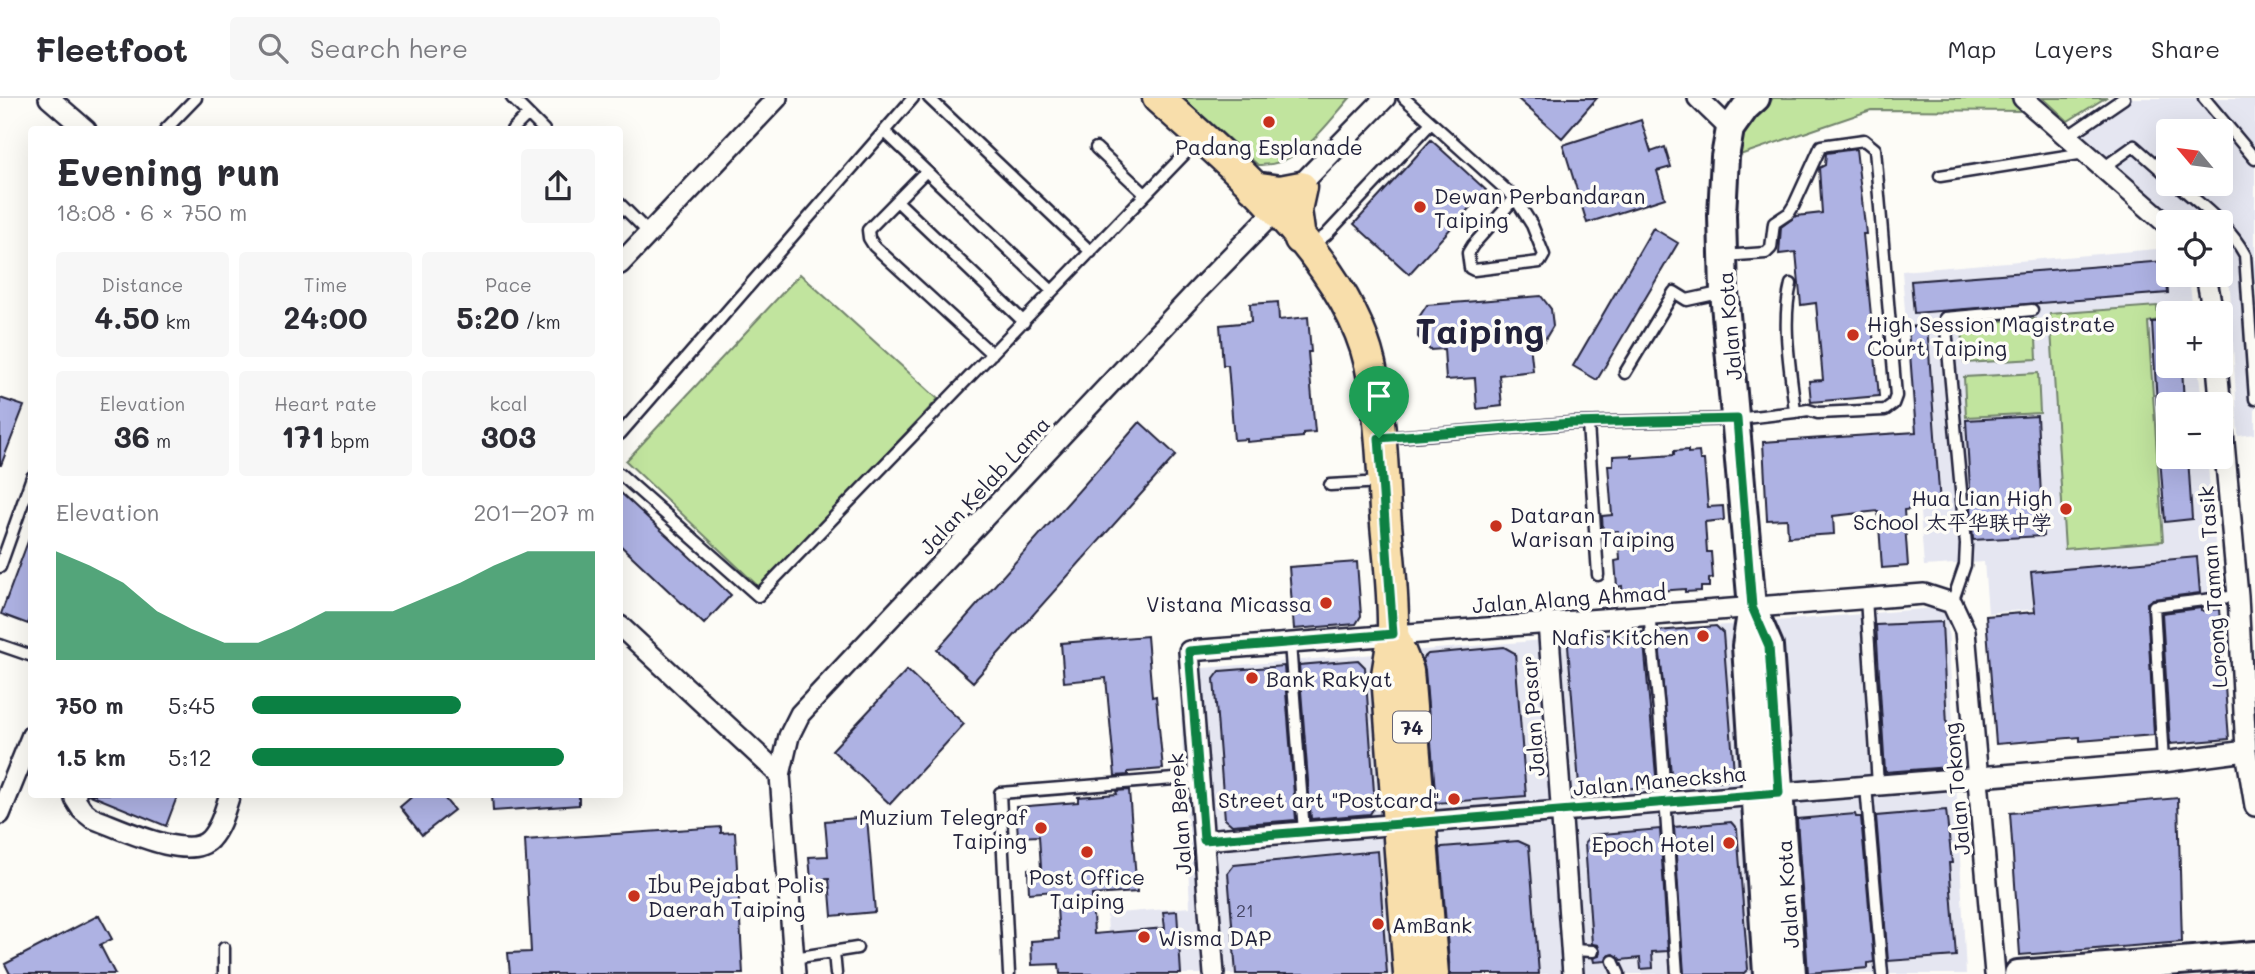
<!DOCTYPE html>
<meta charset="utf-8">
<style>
:root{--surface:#fff;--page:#f7f7f7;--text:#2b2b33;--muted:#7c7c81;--line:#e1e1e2;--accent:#0b8043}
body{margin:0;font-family:Mali,"LXGW WenKai TC",sans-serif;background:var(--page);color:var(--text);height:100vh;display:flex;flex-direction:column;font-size:26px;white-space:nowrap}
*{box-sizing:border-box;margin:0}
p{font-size:23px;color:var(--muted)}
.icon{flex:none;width:38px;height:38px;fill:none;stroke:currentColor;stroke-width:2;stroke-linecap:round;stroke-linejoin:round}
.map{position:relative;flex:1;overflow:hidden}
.sheet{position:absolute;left:28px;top:28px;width:595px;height:672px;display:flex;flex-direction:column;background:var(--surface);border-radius:7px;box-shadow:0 7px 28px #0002}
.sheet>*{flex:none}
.needle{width:46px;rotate:299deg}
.tools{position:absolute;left:2156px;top:21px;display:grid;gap:14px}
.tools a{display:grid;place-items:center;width:77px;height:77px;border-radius:7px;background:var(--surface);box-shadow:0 7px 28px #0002;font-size:35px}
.pin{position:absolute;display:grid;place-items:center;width:60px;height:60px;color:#fff;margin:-72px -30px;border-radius:50% 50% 50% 0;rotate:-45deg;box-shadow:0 0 7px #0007}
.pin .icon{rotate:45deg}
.round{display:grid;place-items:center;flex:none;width:74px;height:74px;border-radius:7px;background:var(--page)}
.summary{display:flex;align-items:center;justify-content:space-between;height:119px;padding:0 28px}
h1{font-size:38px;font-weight:700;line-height:52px}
.metrics{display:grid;grid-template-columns:repeat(3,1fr);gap:10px;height:119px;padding:7px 28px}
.metrics div{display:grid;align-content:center;border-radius:7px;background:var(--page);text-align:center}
.metrics b{font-size:30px;font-weight:700}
.metrics small{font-size:19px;font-weight:400}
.metrics p{font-size:19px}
.chart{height:196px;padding:14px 28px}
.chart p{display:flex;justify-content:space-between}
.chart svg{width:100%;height:126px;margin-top:7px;fill:var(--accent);opacity:.7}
ul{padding:0 28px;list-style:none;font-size:23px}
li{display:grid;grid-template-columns:112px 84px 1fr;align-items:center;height:52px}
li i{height:18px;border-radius:9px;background:var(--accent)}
header{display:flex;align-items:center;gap:42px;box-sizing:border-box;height:98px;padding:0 35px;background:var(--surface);border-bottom:2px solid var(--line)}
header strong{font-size:33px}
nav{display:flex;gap:38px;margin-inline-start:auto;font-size:24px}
.search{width:490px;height:63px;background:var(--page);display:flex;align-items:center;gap:18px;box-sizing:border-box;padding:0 24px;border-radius:7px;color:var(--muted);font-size:26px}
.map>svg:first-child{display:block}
.built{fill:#e5e6f1;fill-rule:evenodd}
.green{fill:#c1e49e;stroke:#72836c;stroke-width:2}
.building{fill:#aeb2e3;stroke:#22223b;stroke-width:2}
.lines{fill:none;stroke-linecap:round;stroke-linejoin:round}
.lane-casing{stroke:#22223b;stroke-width:15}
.street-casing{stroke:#22223b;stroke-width:24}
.secondary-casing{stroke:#22223b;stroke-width:32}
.primary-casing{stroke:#22223b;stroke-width:35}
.lane{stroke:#fdfcf7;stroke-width:10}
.street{stroke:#fdfcf7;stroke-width:19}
.secondary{stroke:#fdfcf7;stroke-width:26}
.primary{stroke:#f8deab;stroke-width:30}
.route-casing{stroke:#fff;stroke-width:14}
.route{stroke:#0b8043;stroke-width:9}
.poi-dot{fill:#c8321e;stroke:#fdfcf7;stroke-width:2.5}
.labels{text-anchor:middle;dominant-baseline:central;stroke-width:7;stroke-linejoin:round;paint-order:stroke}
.number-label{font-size:18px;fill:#454665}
.shield{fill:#fdfcf7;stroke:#646373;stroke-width:2}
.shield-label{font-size:19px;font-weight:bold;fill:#22223b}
.poi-label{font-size:21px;fill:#22223b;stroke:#fdfcf7;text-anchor:start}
.street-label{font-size:21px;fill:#22223b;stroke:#fdfcf7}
.town-label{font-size:35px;font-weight:bold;fill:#22223b;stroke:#fdfcf7}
</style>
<header>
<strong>Fleetfoot</strong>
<div class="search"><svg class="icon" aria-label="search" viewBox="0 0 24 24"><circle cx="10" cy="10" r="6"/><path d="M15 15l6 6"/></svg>Search here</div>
<nav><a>Map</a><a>Layers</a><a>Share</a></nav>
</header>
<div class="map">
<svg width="2255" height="876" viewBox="0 0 2255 876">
<rect width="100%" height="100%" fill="#fdfcf7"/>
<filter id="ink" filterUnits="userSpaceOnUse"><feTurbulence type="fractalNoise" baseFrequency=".0143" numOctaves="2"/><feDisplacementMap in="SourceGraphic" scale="14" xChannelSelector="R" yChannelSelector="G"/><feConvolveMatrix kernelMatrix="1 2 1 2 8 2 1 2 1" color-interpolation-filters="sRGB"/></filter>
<g filter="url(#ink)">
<path class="built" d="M2114,0h141v336l-17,2 -8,-148 -9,-22v-44h-46l-106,-94zM2168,33h53v53h-53z
M2168,150v27h21l4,38h-25v53h30l4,38h-34v53h39l13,137 -232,19 -4,-51 -60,4 -22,-295z
M1947,509l19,367h-856l-3,-60 83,-7 -11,-237z"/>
<path class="green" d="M1183,0h167c-25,28 -51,69 -92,67z
M1773,0h244l15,13 -161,-1 -137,47 9,-24z
M2043,0h62l-37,23z
M800,176l138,125 -178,189 -134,-127z
M2157,208l1,14 -10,2 15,219 -98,8 -15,-235z
M2035,221l2,40 -73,4 -2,-40z
M2038,275l2,40 -74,4 -2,-40z"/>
<path class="building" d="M1517,0h80l-35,40z
M1641,22l10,32 14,-5 6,20 -14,4 8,27 -78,25 -24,-78z
M1431,42l55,50 -77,84 -55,-50z
M1856,51l10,85h-3l16,162 -68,6 -2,-21 14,-1 -7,-77 -15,2 -5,-53 -17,2 2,-27 15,-11 26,-3 -3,-45 6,-3 1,-12z
M1653,130l25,15 -81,137 -24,-14z
M2165,163l3,32 -254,20 -3,-32z
M1541,198l10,13 2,17 -9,15 -14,2 3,28 -34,4 3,31 -25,3 -2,-31 -29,2 -2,-31 -14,1 -12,-13 1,-20 8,-12z
M1278,204l1,18 29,-3 3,35h-3l7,80 -12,1v4l-56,5v-3l-13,1 -6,-75h-5l-3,-40 31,-3 -1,-18z
M2168,223v45h14l2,38h-27l-5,-82z
M1927,227l13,179 -28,2v3l-8,1 4,56 -26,2 -4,-57 -45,5 1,18 -46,3 -1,-18 -20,1 -4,-78 153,-10 -8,-105z
M0,300l24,8 -23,59h-1z
M2037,318l6,120 -70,4 -7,-120z
M1140,324l36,33 -203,227 -36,-32z
M1688,352v3l11,-1 1,8h4l4,47 15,-1 1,14 -19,2 2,30h4l2,26 -4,1v8h-8v4l-16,1v-3l-40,3v3l-22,2 -1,-11 -5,1 -2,-26 5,-1 -2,-29 -15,1 -1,-16 10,-1 -4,-50h5v-9l19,-1v3l42,-3v-4z
M2160,359h28l4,62 -27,3z
M620,394l111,103 -27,29 -84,-79z
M30,438l2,78 -4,10 -27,-10z
M2197,459l3,36 -47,6 -6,4 7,132 -74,6v-4l-84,7 -10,-128 49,-4 -4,-40z
M1357,464l4,54 -5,8 -62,5 -5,-62z
M2201,510v3l18,-2 10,130 -59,5 -8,-131z
M1942,524l7,145 -64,5 -9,-147z
M1716,528l7,7 11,139 -6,8 -56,5 -14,-154z
M1643,534l14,154 -71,6 -7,-7 -11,-139 6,-9z
M1147,538l5,61 4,-1 7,73 -35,3v3l-13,1 -9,-98 -42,4 -3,-39z
M1504,549l11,6 11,143 -90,7 -11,-133 -3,-11 6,-5z
M1358,562l7,7 10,139 -5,8 -59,5 -12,-154z
M1284,568l12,154 -64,5 -7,-6 -11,-140 6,-8z
M907,572l57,54 -74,80 -58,-54z
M1129,692l8,102 -45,3 2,39 71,-6 -2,-16 14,-1 4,63h-121l-1,-10 -27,1 -1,-24 28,-2 -3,-48 -27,2 -1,-24 13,-1 -2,-32 -21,1 -2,-30 62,-5v-5l39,-3 -1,-3z
M88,696h90l-12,32z
M415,696h26l13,16 -32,25 -22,-28z
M492,696h87v11l-86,6z
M2178,700l4,144 -162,13 -10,-142z
M1946,712l6,53h-3l7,93 -68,5 -12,-145z
M1855,716l1,3h5l13,145 -6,1v5l-60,5 -11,-154z
M867,719l8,95 -43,4 -3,-37 -18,1 -2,-23 19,-1 -3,-35z
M1731,724l6,7 11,140 -5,5h-59l-10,-147z
M721,729v6l14,-1 8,142h-233l-2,-21 23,-1 -6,-112z
M1660,731l8,122 -16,1 1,16 -12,1 -1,-11 -19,2 -7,-6 -7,2 -1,5 -12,1 -1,-4 6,-2 1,-5 -2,-6 -6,-1 -7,-101 6,-8z
M1518,743l11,5 10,128h-89l-10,-125 2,-2z
M1378,753l9,123h-151l-8,-101 6,-8z
M99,817l13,24 -12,6 15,29h-105l-5,-10z"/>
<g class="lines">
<defs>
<path id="lane" d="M512,0l32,32
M929,0l162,154
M1404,0l111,100 17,27 12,30 -4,7 -66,8 -4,-2 -2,-15 5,-8 42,-47
M2204,0l51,61
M165,32l31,-32
M512,32l16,-16
M884,33l168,160
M2067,39l57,-39
M1096,50l49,46
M2103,70l31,-22 34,30
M925,74l-57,58 1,8 5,8 118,108
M1940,78l145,-23
M2177,86c25,22 52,41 68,71l10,144
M897,103l127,121
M620,106l29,29
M1311,148l15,-11 105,-112
M1723,158l43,-3 5,-5 3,-25 15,-10 5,-8 27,-59 43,-6 11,9 21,247 -3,8 -8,6 -67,3 -10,-3 -13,2
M1625,275l49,-81 13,8 37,-8
M1588,326l10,151
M620,336l293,-336
M1383,340l189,-15 165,-4 58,-7c-4,-42 -14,-87 -4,-128
M620,376l138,122 442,-458
M1330,387l52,-3
M0,469l32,-90
M1866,500l12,187
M1952,505l13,-38 1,-21 -21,-226 87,-8
M1649,516l10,96 18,264
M1290,545l14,189
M0,547l32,11
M2163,664l-9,-156 84,-10
M1866,688l16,188
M224,850v26
M1571,852l22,1
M834,854l2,22
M794,860l63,-10
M1613,863l6,13
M1009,876l-9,-181 199,-16"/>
<path id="street" d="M49,0l37,32
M1698,0l32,31
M2023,0l145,127
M620,166l157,-166
M2206,177l7,38
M2217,268l21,230 8,155 9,55
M1548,524l25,352
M620,528l160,149
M76,696l-1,5 7,11 10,8c26,9 97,45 118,21 11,-12 15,-30 20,-45
M0,716l32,-79
M1204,742l959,-78 83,-11
M795,876l-15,-199 9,-39 11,-22 400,-426 185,-190
M1214,876l-25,-323 735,-57 28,9 13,28 30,343"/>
<path id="secondary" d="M1756,0l-11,10 -15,21 -5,28 -3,58 2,77 28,315 -6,39 21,328
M1752,509l17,39 23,328
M2018,876l237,-19"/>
<path id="primary" d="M1158,0c77,69 188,162 212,266 10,45 13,102 15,148 3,40 9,81 8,121 -1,14 -4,29 -6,42l22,299
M1253,89l27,4 21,-4 -5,23 4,29
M1394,539l14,34 25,303"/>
</defs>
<use href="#lane" class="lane-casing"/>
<use href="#street" class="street-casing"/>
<use href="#secondary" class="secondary-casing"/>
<use href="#primary" class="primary-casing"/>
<use href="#lane" class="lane"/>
<use href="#street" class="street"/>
<use href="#secondary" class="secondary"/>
<use href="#primary" class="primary"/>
</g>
</g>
<g class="lines" filter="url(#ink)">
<defs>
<path id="route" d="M1737,321l15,188 17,39 10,147 -575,47 -15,-189 204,-17 -14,-196 193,-15z"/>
</defs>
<use href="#route" class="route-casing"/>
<use href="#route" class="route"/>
</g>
<g class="poi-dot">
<circle cx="1269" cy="24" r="7"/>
<circle cx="1420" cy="109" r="7"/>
<circle cx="1853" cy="237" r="7"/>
<circle cx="2066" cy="411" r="7"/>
<circle cx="1496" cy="428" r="7"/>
<circle cx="1326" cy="505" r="7"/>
<circle cx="1703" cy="538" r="7"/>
<circle cx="1252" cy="580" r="7"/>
<circle cx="1454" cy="701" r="7"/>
<circle cx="1041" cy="730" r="7"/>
<circle cx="1729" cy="745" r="7"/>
<circle cx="1087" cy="754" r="7"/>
<circle cx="634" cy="798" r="7"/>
<circle cx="1378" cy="826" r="7"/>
<circle cx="1144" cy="839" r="7"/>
</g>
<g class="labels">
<g class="number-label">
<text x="1245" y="812">21</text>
</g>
<rect class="shield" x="1393" y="613.5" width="38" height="31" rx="5"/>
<g class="shield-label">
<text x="1412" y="629">74</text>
</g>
<g class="poi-label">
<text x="1269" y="48" text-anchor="middle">Padang Esplanade</text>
<text x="1434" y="97">Dewan Perbandaran<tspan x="1434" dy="24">Taiping</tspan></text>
<text x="1867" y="225">High Session Magistrate<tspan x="1867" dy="24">Court Taiping</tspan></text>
<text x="2052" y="399" text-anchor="end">Hua Lian High<tspan x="2052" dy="24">School 太平华联中学</tspan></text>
<text x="1510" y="416">Dataran<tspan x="1510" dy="24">Warisan Taiping</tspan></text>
<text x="1312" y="505" text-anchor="end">Vistana Micassa</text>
<text x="1689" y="538" text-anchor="end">Nafis Kitchen</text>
<text x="1266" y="580">Bank Rakyat</text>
<text x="1440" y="701" text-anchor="end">Street art "Postcard"</text>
<text x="1027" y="718" text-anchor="end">Muzium Telegraf<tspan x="1027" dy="24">Taiping</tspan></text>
<text x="1715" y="745" text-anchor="end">Epoch Hotel</text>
<text x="1087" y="778" text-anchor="middle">Post Office<tspan x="1087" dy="24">Taiping</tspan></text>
<text x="648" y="786">Ibu Pejabat Polis<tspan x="648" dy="24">Daerah Taiping</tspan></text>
<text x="1392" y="826">AmBank</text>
<text x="1158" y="839">Wisma DAP</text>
</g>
<g class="street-label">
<text transform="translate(1729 228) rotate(-95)">Jalan Kota</text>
<text transform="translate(984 387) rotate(-47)">Jalan Kelab Lama</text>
<text transform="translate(2212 489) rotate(-94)">Lorong Taman Tasik</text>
<text transform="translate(1569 500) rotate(-4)">Jalan Alang Ahmad</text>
<text transform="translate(1532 618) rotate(-94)">Jalan Pasar</text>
<text transform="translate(1660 682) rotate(-5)">Jalan Manecksha</text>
<text transform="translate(1956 691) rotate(-95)">Jalan Tokong</text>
<text transform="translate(1179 716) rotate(-94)">Jalan Berek</text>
<text transform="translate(1787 796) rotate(-94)">Jalan Kota</text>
</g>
<g class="town-label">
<text x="1480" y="232">Taiping</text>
</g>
</g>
</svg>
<div class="tools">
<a><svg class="needle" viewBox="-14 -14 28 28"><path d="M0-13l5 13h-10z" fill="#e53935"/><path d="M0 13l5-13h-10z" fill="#7c7c81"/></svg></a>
<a><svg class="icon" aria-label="locate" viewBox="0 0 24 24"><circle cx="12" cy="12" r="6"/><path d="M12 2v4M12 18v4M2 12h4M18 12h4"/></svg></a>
<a>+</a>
<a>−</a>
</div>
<div class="pin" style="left:1379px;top:340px;background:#1e9e55"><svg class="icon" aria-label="arrive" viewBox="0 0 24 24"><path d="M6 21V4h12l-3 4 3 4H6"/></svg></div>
<section class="sheet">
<div class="summary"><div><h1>Evening run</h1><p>18:08 · 6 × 750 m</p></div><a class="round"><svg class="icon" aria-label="share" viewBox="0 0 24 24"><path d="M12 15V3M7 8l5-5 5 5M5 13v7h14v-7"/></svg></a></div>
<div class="metrics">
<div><p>Distance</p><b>4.50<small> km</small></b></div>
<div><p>Time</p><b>24:00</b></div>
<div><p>Pace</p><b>5:20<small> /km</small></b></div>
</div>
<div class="metrics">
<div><p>Elevation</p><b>36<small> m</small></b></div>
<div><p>Heart rate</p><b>171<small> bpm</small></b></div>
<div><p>kcal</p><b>303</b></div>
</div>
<div class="chart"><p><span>Elevation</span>201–207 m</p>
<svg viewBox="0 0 160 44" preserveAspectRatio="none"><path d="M0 44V6L10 11L20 17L30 27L40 33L50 38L60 38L70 33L80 27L90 27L100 27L110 22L120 17L130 11L140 6L150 6L160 6V44z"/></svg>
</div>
<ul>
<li><b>750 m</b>5:45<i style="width:61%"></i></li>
<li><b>1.5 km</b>5:12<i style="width:91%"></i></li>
</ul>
</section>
</div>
